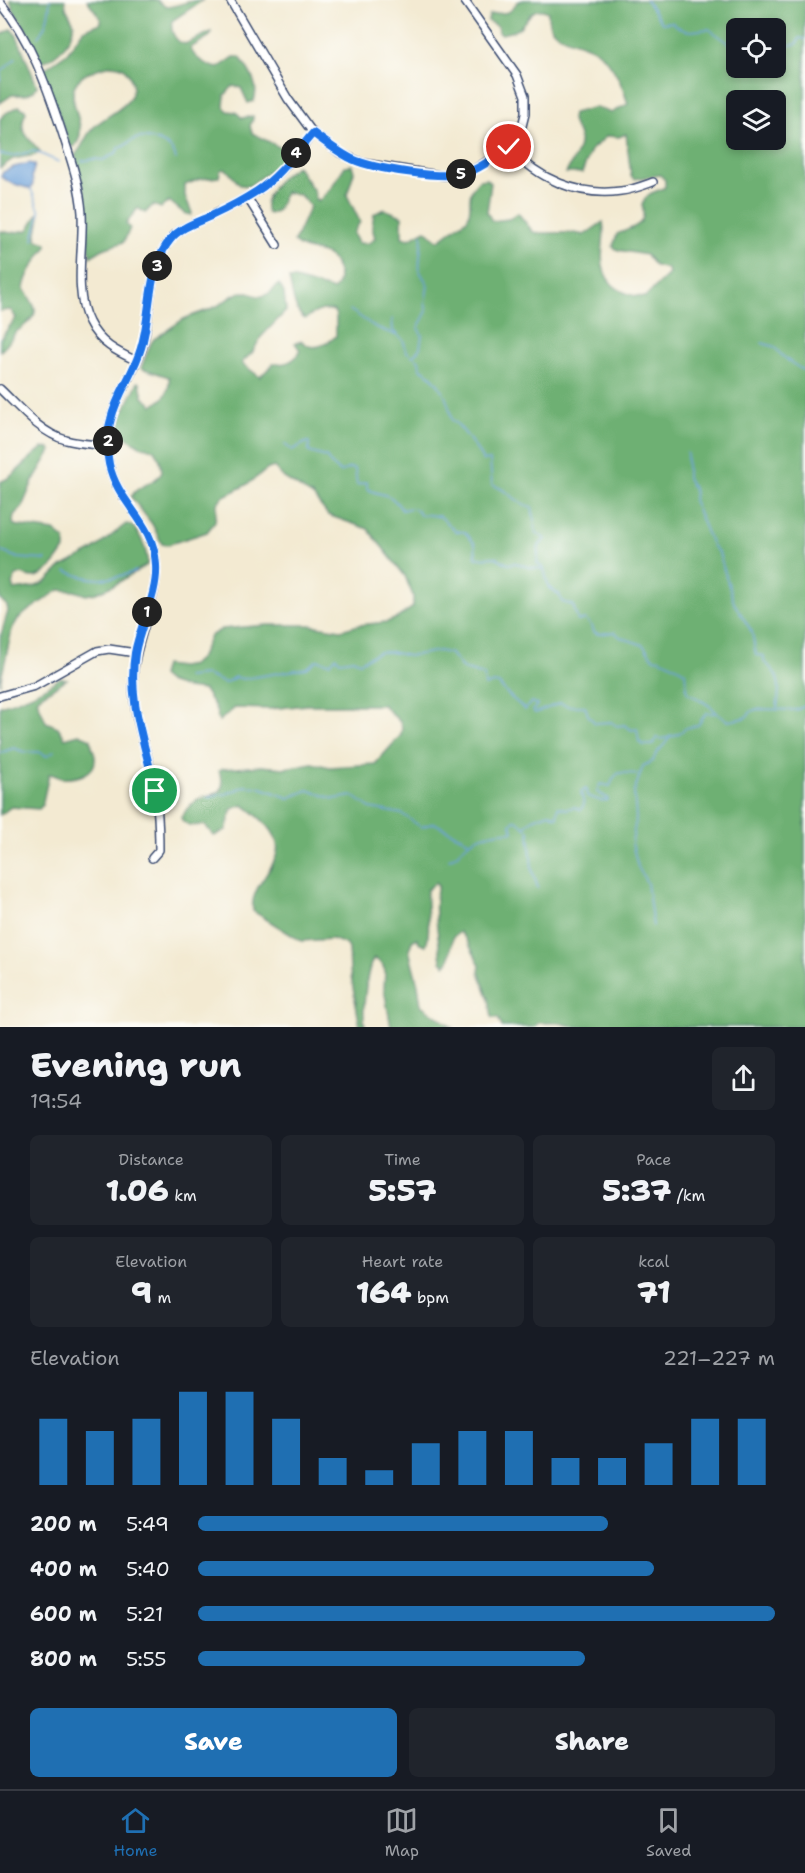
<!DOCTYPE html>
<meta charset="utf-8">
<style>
:root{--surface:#171b24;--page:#20242c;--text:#f1f3f6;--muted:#9ea1a6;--line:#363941;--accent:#1f6fb2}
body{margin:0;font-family:"Shantell Sans",sans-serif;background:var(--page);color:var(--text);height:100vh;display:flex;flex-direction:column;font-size:22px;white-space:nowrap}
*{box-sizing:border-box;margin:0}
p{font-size:20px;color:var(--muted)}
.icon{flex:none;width:33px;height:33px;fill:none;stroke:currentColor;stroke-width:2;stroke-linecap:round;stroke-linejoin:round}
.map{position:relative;height:1027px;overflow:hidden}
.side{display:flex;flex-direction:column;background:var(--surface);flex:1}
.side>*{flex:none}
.controls{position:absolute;left:726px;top:18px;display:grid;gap:12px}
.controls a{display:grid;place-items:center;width:60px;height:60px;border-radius:9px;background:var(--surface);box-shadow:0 3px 9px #0003;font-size:30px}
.pin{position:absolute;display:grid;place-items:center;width:51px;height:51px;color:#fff;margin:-26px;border:3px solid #fff;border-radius:50%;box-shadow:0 2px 6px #0007}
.km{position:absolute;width:30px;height:30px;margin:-15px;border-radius:50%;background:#222;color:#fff;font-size:16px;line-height:30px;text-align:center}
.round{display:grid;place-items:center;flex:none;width:63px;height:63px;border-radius:9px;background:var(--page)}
.headline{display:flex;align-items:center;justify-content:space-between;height:102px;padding:0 30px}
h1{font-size:33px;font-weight:800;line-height:45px}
.figures{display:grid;grid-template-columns:repeat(3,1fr);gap:9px;height:102px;padding:6px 30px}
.figures div{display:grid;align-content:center;border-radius:9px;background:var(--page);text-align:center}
.figures b{font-size:30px;font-weight:800}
.figures small{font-size:16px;font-weight:400}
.figures p{font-size:16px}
.chart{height:168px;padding:12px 30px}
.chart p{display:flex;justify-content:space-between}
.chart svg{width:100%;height:108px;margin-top:6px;stroke:var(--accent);stroke-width:6}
.button{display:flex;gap:12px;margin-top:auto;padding:12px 30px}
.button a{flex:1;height:69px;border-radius:9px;background:var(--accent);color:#fff;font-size:24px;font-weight:800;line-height:69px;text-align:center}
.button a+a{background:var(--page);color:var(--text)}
ul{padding:0 30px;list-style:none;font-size:20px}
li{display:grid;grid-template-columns:96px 72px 1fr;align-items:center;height:45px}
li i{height:15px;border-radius:8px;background:var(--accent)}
.dock{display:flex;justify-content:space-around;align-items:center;height:84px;border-top:2px solid var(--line);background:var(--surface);font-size:16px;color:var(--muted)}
.dock a{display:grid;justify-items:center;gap:3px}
.dock .selected{color:var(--accent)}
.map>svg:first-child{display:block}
.forest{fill:#6eb073;stroke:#447068;stroke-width:1.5;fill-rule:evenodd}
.water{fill:#6da2da;stroke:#44689c;stroke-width:1.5}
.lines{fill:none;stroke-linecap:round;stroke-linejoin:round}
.stream{stroke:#6da2da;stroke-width:1.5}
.minor-casing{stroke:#3b4b6f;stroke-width:10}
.minor{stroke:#fff;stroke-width:7}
.route-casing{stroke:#fff;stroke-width:12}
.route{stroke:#1a73e8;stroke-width:8}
</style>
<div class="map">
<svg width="805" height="1027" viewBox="0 0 805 1027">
<rect width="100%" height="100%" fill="#fdfcf7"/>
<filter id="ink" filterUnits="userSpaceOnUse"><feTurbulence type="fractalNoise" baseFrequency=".0167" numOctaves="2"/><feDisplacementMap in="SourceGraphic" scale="12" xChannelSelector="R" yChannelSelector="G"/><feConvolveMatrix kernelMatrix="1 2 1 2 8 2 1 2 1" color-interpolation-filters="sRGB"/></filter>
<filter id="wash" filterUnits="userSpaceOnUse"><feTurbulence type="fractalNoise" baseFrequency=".008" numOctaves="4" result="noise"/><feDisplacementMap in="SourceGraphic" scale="24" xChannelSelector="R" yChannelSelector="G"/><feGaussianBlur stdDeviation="1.35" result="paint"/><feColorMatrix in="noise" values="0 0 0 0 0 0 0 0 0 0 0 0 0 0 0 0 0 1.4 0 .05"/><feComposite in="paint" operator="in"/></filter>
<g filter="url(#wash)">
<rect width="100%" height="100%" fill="#f3ead2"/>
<path class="forest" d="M10,0h55l1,8 8,15c-2,17 -15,35 -33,39l-11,-26 -16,-25z
M87,0h70l9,7c14,-1 21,-7 37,-7l-31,21c-2,10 3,21 13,23l26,-12 -1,4 -20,12c5,11 16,17 28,20l16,-11h6c9,14 20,27 14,44l-6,2 -7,-15 -8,-2 -8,9 -1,12 4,4 8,1 6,6 11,-2v3l-3,7 2,7 29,15 3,5 -1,4 4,-2 -20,18 -18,13 -9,-1 -13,-15 -4,-1 -3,2 -1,6 -19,2 -15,6v11l7,17 -1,2 -7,-2 -15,-12 -8,7 -8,-3 -8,8 -7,-5 -12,16 4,4 -6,14 -21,7 -13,8 -3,-32v-23l-12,-47c8,-8 10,-19 18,-27 16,-17 58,-26 31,-60 -9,-5 -18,-2 -27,1 -52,19 0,53 -23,78l-4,-1 -27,-76 24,-17 16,-23 18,-7v-4z
M524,0h281v1027h-228l-18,-4h-21l-3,4h-33l-4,-9h-6l-3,-19 -10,-27 1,-7 -14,-26 -6,-7 -7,5 -4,24 -4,4 -4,-4c-2,-23 -9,-53 -3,-75l-3,-3 -8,7c-2,19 5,38 -1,56l-6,-2 -3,-6 -5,3 -3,9 9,35 3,20 31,22h-61l-7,-38 1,-18 -3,-7 -8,-6c-8,12 -12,54 -9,69h-5l-10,-56 -1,-22 -2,-4 -14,-6 -32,2 -48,-30c-6,-32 45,-50 15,-85 -7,-7 -16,-16 -25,-21l-11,4 -6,21 -12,6 -9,-11c-9,1 -20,2 -24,-7 3,-5 8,-12 13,-16 15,-11 37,-2 25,-31l3,-2 39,-3 24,2 27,-5 18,4 45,-3 26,-29 1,-8 -2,-5 -17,-17h-76l-37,4 -35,-1 -16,13 -4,-14 -11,-17 -18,-2 -18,-6 -7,-6 3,-11 17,2 11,-2 9,-8 9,-21 12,-7 45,-4h43l31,5 18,-5 28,-3 10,-4 16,-11v-11l-8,-20 -37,-47 -40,-14 -15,-19 -29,-18 -10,-11 -6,2 -22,16 -24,12 -5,7 -2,18 -8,10 -40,13 -5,-1 -10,-20 -21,-27c7,-14 25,-12 31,-26l-2,-11 -6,-10 -14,-4 -22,-14 3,-15 17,-35 2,1 3,14 10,8c12,-5 17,-15 16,-28l-28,-9 10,-25 3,-4c10,-6 19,-13 28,-19 11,-6 24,-8 35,-14 7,-4 14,-10 21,-13 15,-6 19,16 41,-9l5,9 2,18 -25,26 -9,16 -10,9 2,3 16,12 13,-13c11,0 22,-1 27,-14l-5,-7 7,-2c10,12 25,3 34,-5v-20l-2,-5c-10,-4 -21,2 -29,8 -12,-8 -12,-27 -16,-40h6l39,11c4,-5 6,-11 4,-18 -7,-29 -29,-15 -44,-30l16,-36 -10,-11 -15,-3 -7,18 -8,4 -3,-1c-7,-18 16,-39 30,-47l17,25 2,9 3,1 12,-13 14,-22 7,-1 2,7 -7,23 13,27 -7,11 5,10c8,1 12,1 17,-5l-3,-11 2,-13 10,-5 18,7v21l7,2 17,-9 12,11 29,-22c8,-16 -4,-23 12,-39l8,-1 4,4 -4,29 5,9 17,-2 9,-6 15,19c16,3 35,-2 51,3l19,-13c3,14 -3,29 0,43 3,22 23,31 42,32l24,-23 -1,-5 -13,-3 -9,-11 -28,-5 -5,-3 4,-13c16,-7 31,-8 25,-29 7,-16 12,-11 23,-18v-7l-5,-5 -26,4 -3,-3 -5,-42 -7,3 -12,-1 -16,14 -9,23h-16c6,-12 15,-22 13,-37 -3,-11 -9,-10 -6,-23l23,-6 15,6 17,-9c-6,-20 -14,-39 -30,-52 -16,-14 -52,-8 -50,-40 -15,-8 -20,7 -28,15 -4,5 -12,5 -18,7l-3,-1 -1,-6 -10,-6 1,-6c15,-5 19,3 28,-13zM736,28h40v40h-40zM736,100h40v40h-40z
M11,29l6,7 20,50 -3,5 -9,4h-13l-12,8v-67z
M19,106l5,3 2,3c-10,19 4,26 14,40l-5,3 -22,4 -13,9v-49l6,-6z
M38,214l2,2 -4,22 1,2 10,3v3c-9,13 -21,27 -23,43 10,17 19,22 0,37 -3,3 -6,4 -8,6 -6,7 -8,14 -16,19v-12l16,-21 -5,-8 -11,1v-80l11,2 17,-3z
M43,448h7l1,3 -18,30 -11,26 -8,8 -1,7 1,3 40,6 11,9v9c-9,14 -24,36 -43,25l-6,2 -4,8 2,6 20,-3 12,-5 15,-15 31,-16 34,-27 5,1c10,9 17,27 16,40l-31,19 -20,9 -10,2 -11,-4 -16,-1 -31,21 -10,8 -6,10 -12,55v-46l8,-27 -1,-5 -7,-7v-117c17,-6 28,-25 43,-34z
M60,678l7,1 -28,18 -2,3 9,22 12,5 7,11 14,-4 12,5c0,10 4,11 4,18 2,17 -19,22 -33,21 -5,-1 -8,-4 -13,-4l-7,32 -3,3 -28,-2 -11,8v-109c21,-6 42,-15 60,-28z"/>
<path class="water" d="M30,163l5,2 -3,10 1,9 -2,5 -20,-6 -10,-6 2,-5 11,-5z"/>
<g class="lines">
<path class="stream" d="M646,0l16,23 10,-1c16,14 19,8 37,7l27,19
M38,37c9,-11 11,-23 12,-37
M776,47l21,-3 2,-6 6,1
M0,80l1,-8 15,-14
M0,154l12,2 22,-5 25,11
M82,161l12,-2 9,1 13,-7 3,-5c7,-1 9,-7 16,-9 11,-4 30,3 37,11 2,2 3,6 4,9
M31,189l9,23 -7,28
M350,310l25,17 21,8
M392,319l1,12 10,9 4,12 12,8 1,8c20,12 28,30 32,52 7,3 27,32 31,41l7,-1 2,25c17,4 23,19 40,22l4,25 9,7 -6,7 -2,17 7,6 5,19 10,6 3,8 11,3 5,16 7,-2 7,7 2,6 4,2 17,-2 5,5 23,8 10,13c13,1 21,8 32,14l2,20c10,7 22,11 29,20
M762,343l13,4c5,9 20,19 30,24
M414,355l6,-7 2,-13 -4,-7 9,-17 -2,-8 3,-18c-2,-4 -6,-9 -8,-14 -2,-6 2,-28 2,-37
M284,444l8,6 15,-8h2v10l17,5 6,8 8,7 10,-4 5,1 2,16 10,-3v7c18,9 22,1 35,21 8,-2 14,-4 18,5 8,-2 13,2 20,1l15,15 10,1 10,12 1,14 20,-1 12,7 8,-1 12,4 15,2
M687,453v25l7,12 -1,10 19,45 7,8 15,50 18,29 4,23 8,1v6c18,13 16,26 13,46
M0,551l18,7 28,2
M66,571c25,11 44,10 70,0
M187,677l19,-2 19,8 10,-6 8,2 64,-11 10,-8 13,3 6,-6 4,4 13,-2 7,3 19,-10h12l18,4 30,-5 12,3 12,15 21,6 1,11 8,-3 6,1c6,10 18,17 26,26l6,-8 6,3 -4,5 2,3 25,-10 8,3h17l3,9 7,8 16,-1 6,4 7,-1 8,5 5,-1 2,13 5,3h8l5,-7 5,1 16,-5 8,-6 12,-3 8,-12h11l11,8 17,-3 7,-7 5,-2 39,1 9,-4
M0,753l14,-5 10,4h15l8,4 7,-5
M207,797l19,-3 19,-8 14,1 30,11 19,-8 26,9 19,-3 17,12 32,6 19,13 13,-4 36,19
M525,826l8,-7 16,-6 8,4 1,-10 9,2 7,-2 7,3 3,-6 -3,-12 5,-3 1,7 15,5 6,-1 -1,-2 -10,-6 3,-8 10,2c7,-18 11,-13 28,-12
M449,859c12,-5 9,-8 18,-15 10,-9 33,-13 46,-12l-2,-8 3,-4h3l12,11 3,39 6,18
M653,926l-6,-43 -9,-16 -6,-24 4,-25 -2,-26 9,-26 10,-5c4,-13 13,-14 17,-26"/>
</g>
</g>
<g filter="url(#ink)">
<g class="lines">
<defs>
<path id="minor" d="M230,0l58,99 25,34 27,20 23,10 82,13 27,-5 37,-24 12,-17 4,-16v-18l-8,-21 -53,-75
M0,2c30,37 46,82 61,127 9,28 19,55 21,84 2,34 -9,79 7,109 10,21 28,30 48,39
M509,147c29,32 69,50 112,44 11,-1 21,-5 32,-9
M247,197l30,48
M0,389c19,18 40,44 66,51 13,4 28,4 42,6
M0,696l35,-10 62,-35 12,-2 27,4
M152,858l7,-8c0,-25 -1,-51 -7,-76 -8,-31 -19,-61 -19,-93 1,-40 25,-80 23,-116 -2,-44 -38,-60 -47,-101 -3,-14 -2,-31 2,-45 6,-25 23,-46 31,-70 10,-36 4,-79 28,-109 10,-13 28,-18 43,-25 15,-7 30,-15 44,-24 22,-14 40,-37 56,-58"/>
</defs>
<use href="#minor" class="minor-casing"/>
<use href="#minor" class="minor"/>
</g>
</g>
<g class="lines" filter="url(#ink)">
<defs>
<path id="route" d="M155,791c-9,-46 -28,-90 -20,-138 5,-29 23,-58 21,-88 -2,-44 -38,-60 -47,-101 -3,-14 -2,-31 2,-45 6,-25 23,-46 30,-71 11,-35 5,-78 29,-108 10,-13 28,-18 43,-25 15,-7 30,-15 44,-24 22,-14 39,-38 56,-58 13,10 25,19 39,26 22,10 91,21 114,14 16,-5 30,-17 43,-26"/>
</defs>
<use href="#route" class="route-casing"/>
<use href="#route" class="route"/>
</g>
</svg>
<div class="controls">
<a><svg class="icon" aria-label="locate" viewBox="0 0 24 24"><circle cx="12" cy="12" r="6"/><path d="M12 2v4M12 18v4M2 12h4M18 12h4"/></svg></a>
<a><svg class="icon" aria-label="layers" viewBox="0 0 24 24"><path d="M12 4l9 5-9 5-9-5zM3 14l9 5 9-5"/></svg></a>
</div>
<div class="pin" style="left:155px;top:791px;background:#1e9e55"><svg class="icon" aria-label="arrive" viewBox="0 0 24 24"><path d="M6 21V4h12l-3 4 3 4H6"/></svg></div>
<div class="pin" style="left:509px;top:147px;background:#d93025"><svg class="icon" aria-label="check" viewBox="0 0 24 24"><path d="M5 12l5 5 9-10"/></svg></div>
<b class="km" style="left:147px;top:612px">1</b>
<b class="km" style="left:108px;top:441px">2</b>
<b class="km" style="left:157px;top:266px">3</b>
<b class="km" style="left:296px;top:153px">4</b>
<b class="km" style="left:461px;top:174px">5</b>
</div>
<section class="side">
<div class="headline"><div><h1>Evening run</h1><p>19:54</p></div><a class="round"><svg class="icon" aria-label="share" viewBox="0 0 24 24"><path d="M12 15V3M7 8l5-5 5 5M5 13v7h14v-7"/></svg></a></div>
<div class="figures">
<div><p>Distance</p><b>1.06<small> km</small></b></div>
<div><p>Time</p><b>5:57</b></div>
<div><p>Pace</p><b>5:37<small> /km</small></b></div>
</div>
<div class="figures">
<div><p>Elevation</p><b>9<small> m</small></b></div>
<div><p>Heart rate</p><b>164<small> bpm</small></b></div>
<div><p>kcal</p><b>71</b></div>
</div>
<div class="chart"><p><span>Elevation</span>221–227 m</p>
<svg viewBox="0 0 160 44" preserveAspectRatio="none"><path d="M5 44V17M15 44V22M25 44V17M35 44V6M45 44V6M55 44V17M65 44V33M75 44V38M85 44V27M95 44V22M105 44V22M115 44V33M125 44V33M135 44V27M145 44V17M155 44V17"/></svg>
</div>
<ul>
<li><b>200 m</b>5:49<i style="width:71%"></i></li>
<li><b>400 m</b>5:40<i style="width:79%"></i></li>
<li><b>600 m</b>5:21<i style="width:100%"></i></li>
<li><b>800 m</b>5:55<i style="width:67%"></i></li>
</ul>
<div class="button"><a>Save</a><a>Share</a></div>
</section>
<nav class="dock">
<a class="selected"><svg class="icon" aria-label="home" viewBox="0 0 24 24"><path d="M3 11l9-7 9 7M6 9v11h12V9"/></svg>Home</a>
<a><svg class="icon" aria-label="map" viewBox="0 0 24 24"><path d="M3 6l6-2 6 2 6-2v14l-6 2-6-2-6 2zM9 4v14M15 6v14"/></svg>Map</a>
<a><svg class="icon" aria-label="saved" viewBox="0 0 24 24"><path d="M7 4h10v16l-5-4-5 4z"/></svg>Saved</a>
</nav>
